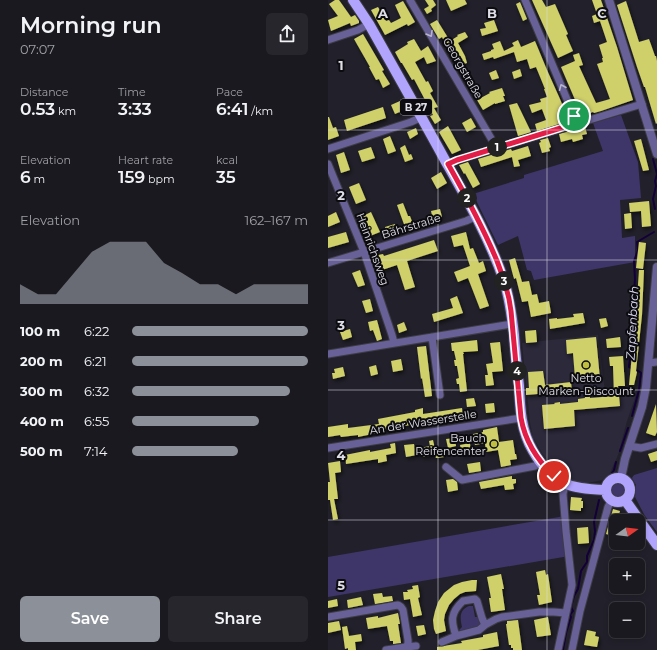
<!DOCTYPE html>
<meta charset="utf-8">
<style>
:root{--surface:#1a1920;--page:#27262d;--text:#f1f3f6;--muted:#9fa0a5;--line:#38383e;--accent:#8c9099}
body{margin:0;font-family:Montserrat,sans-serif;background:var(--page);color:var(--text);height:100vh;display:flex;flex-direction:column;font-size:15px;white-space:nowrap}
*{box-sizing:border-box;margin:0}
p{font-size:13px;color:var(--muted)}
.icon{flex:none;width:22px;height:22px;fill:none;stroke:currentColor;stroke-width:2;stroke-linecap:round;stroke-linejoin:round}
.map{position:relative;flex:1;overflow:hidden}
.sheet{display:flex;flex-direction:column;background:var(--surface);width:328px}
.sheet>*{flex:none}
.needle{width:26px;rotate:76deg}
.tools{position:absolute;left:281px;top:514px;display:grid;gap:8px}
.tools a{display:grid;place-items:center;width:36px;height:36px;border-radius:6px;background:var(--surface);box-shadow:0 2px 6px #0003,0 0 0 1px var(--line);font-size:20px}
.pin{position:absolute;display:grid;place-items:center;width:34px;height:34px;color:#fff;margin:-17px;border:2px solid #fff;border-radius:50%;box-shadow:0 1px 4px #0007}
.km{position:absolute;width:20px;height:20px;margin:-10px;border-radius:50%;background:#222;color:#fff;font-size:11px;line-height:20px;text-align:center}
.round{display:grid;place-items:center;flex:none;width:42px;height:42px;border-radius:6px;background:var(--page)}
.head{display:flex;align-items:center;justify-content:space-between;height:68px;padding:0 20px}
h1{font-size:22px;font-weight:600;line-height:30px}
.figures{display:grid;grid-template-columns:repeat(3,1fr);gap:6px;height:68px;padding:4px 20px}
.figures div{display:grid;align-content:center}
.figures b{font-size:17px;font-weight:600}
.figures small{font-size:11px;font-weight:400}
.figures p{font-size:11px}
.chart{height:112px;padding:8px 20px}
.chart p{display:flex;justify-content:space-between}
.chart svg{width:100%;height:72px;margin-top:4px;fill:var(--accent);opacity:.7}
.button{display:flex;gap:8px;margin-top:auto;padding:8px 20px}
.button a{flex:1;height:46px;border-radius:6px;background:var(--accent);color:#fff;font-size:16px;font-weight:600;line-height:46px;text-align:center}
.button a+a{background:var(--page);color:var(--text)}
ul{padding:0 20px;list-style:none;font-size:13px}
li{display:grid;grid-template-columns:64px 48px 1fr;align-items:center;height:30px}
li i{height:10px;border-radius:5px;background:var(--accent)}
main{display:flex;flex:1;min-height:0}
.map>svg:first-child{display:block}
.built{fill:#2b293a}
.green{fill:#3e3669}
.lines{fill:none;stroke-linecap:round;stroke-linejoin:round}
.stream{stroke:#130038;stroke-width:2}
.building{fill:#cfd06a;filter:url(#shadow)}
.minor-casing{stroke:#3d3c45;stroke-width:9}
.tertiary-casing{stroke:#3d3c45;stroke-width:10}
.primary-casing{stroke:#3d3c45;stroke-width:12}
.minor{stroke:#686197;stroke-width:7}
.tertiary{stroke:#686197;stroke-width:8}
.primary{stroke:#b0a4fd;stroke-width:10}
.oneway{stroke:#b6b3cb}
.route-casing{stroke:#fff;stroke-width:8}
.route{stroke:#e11d48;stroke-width:5}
.grid{fill:none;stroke:#e0dfe7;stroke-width:1;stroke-opacity:0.55}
.poi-dot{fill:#bfbe41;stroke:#0b0b10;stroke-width:1.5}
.labels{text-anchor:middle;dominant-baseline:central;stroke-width:4;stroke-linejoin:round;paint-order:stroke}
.shield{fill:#0b0b10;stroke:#a09fa6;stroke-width:1}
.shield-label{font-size:10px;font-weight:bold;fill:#e0dfe7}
.street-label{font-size:11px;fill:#e0dfe7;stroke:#0b0b10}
.poi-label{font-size:11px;fill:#e0dfe7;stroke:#0b0b10}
.water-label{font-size:12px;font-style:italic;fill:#e2e1f8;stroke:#0b0b10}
.grid-label{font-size:13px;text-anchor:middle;font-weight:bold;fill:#e0dfe7;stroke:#0b0b10;stroke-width:4;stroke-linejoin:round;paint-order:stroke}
</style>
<main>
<section class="sheet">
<div class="head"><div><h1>Morning run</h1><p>07:07</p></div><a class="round"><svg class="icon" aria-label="share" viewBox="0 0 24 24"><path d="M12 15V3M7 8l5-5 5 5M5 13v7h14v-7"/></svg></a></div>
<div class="figures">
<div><p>Distance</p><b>0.53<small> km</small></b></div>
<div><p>Time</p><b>3:33</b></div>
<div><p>Pace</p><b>6:41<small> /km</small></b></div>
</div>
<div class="figures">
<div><p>Elevation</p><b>6<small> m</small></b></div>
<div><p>Heart rate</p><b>159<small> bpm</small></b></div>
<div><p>kcal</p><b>35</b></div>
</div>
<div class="chart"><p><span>Elevation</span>162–167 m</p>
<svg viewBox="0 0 160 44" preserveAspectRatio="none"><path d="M0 44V32L10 38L20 38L30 25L40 12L50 6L60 6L70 6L80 19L90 25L100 32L110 32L120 38L130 32L140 32L150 32L160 32V44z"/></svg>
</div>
<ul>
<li><b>100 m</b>6:22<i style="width:100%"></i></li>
<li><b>200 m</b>6:21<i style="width:100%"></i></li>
<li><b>300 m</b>6:32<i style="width:90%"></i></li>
<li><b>400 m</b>6:55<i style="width:72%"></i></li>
<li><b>500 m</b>7:14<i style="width:60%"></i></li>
</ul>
<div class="button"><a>Save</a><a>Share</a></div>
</section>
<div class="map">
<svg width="329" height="650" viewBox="0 0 329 650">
<defs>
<filter id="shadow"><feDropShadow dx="1.5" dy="2.5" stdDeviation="2" flood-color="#0009"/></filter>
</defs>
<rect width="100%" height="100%" fill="#22212b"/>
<path class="built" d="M270,335l7,57 31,-2 -1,8 -8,23 -9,34 -9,20 -7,5 -9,2h-12l-11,-2 -16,-12 -12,-15 -9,-16 -3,-14 -8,-80z"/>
<path class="green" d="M293,115l17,47 3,36 -21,2 2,38 13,-2v26l-101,18 -3,-9 -4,-1 -9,-34 -20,9 -25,-51 51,-16v-3l79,-24 -10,-28z
M329,468v64l-12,-16 -10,-19 1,-12 -4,-7 2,-3z
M283 490a7 7 0 1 1 14 0a7 7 0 1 1-14 0Z
M237,516l4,40 -241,41v-40z
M141,606h4l2,11h4l2,5v4l-2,1 -19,4 -1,-1 3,-3c-2,-9 -3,-17 7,-21z"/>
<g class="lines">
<path class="stream" d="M325,159l4,15 -2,7 1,5 -3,13 2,10
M304,416l7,-26 2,-17 -1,-1 -11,-5v-1l6,-50 -2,-10 2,-27 -1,-18 4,-11 -1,-8 17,-10
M292,451l8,-23
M284,473l2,-3 2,-8
M235,650l3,-17 5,-16 -1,-2 3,-4 -2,-4 3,-11 4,-7 3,-18 6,-9v-6l7,-16 1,-9 -1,-9 5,-22"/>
</g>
<path class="building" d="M7,0h4l12,17 4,-2 4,6v2l-8,3 -1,-3 -19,8 -3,-11 10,-4 -9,-12z
M97,0h8l3,5 -5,4 1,2 -5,3 -3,-5 5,-3z
M118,0h19l2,4 -16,7z
M204,0h10l4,7 9,-3 13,30 -2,1 7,16 -15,7z
M264,0h9l16,47 16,53 -32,11 -7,2 -1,-1 -11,4 -5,-14h-1l-15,-35 14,-6 -2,-6 6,-2 4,12 -4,1 17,37 14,-4 -13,-35 6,-2 -1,-4h1l-4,-13 8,-3 -7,-21 -6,2 -2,-7 5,-2z
M75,1l12,21 -7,4 -1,-2 -22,11 -14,-25 7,-3 8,14 3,-1 2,3 10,-5 -6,-13z
M298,1l13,41 10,-3 6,17h1l1,5v62l-1,1 -11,-37h-1l-7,-20 -20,-62z
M192,2l7,17 -4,2 -7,-17z
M109,20l13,21 8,-5 -1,-1 8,-3 3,5 -10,6 7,13 2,7 -8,2 -4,-12 -4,2 -9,-18 -3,2 -9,-15z
M166,20l4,11 -16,5 -2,-7 6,-1 -2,-5z
M35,34l21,36 -2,1 8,13 -7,4 -4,-9 -3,1 -7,-13h1l-16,-28z
M86,39l7,12 7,-5 8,15 -9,3 -3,-7 -9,5 11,20 2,-1 5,10 -3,2 8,14 -4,1 7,12 -6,4 -5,-8 3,-1 -19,-36 -2,1 -10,-17h-1l-6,-11 13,-8 -1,-2z
M190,40l3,7 14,-6 12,29 13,29 5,12h1l2,10 -31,10 -2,-7 11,-4 -4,-11 -10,4 -3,-8 12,-3 -1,-3 7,-2 -3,-8h1l-9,-22 -6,2 -3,-10 -10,3 -3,-10 -20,7 -1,-2 -9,3 -2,-6 9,-3v-1l3,-1 -2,-5 8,-3 4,10 10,-5 -2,-3z
M192,69l2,7 -8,3 -2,-7z
M168,70l3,8 -7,2 -3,-7z
M174,88l3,8h-2l2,5 -10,3v-1l-12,7 -6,-10 13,-7 -1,-1z
M72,101l4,9 -9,4 -4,-9z
M189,103l14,29 -13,4 -9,-31z
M55,107l3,11 -39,13 -3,-11z
M0,117h1l4,11 3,-1 3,9 -11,4z
M143,118l5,9 -9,5 -5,-9z
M120,126l13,24 -9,4 -13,-22z
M257,127l2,7 -5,1 1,4 -10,3 -1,-3 -11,3 -2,-8z
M88,128l2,6 -8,5 -3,-7z
M62,136l6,15 -8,3 -5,-15z
M220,138l3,9 -2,1 1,3 -8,2 -3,-10 2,-1 -1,-2z
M313,139l8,31 -6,1 -9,-30z
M77,145l4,10 2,-1 2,5 -8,3 -5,-14z
M200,146l3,10 -13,4 2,6 -6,1 -2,-10 -31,10 -3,-8 33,-10 1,2z
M43,147l4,11 -13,4 -4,-11z
M16,152l6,18 -9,3 -5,-18z
M140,162l12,22 -7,4 -8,-15 -1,1 -5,-9z
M113,172l6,11 -10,6 -6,-11z
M31,183l7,17 -10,4 -7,-17z
M321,201l2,25 -9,1 -1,-16 -11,1 -1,-9z
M75,203l5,13h2l3,8 -8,3 -8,-22z
M112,209l2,8 -9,3 -2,-9z
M8,212l4,10 -12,5v-11z
M43,212l9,20 -10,4 -9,-19z
M303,213l1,15 -7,1 -1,-15z
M67,224l3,9 -10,3 -3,-9z
M18,232l3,10 -21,6v-11z
M138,232l4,17 3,-1 6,15 4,-2 3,10 -8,3 11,32 -9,3 -12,-31 -10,4 -4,-10 16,-6 -7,-21 -9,2 -3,-11z
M106,240l4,11 -31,10 8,26 -10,3 -8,-25 -15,5 -4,-15 5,-1 1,2z
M311,242l7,1 -3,26 -7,-1z
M187,258l7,24 7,-1 3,14 5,-1 2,9 10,-2 2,12 -20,4 -3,-16 -6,1 -6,-24 -2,1 -5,-19z
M32,270l5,15 -7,2 -6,-14z
M311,270h5l-2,45 -6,56 1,1 -3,13h-5l7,-71z
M129,296l6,17 -29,9 -2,-8 21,-6 -3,-9z
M42,299l3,12 -7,2 -4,-12z
M255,313l2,10 -35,6 -1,-10 8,-1v1l17,-2 -1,-3z
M278,318l2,8 -7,2 -2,-9z
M49,320l5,19 -5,2 -4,-11 -3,1 -2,-9z
M76,322l3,8 -8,3 -2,-8z
M22,329l2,8 -9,3 -3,-8z
M208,330l1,12 -11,1 -1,-12z
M268,337l4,42h-9l-1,-3 -15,2 -2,-25 -6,1 -1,-14z
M292,337l1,10 -14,1 -1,-9z
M149,340l1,11 -15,1 1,2h-1l4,37 -7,1 -1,-8h-2l-1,-5 3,-1 -2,-12h-2l-1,-6h2l-2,-9h-2l-1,-8z
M172,342l3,29 -11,1 2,13 -8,1 -1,-11h3l-2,-11 7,-1 -3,-20z
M98,346l6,50 -7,1 -3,-19 -1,1 -4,-32z
M295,356l2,30h-7l2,20 -46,4 1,16 -31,3 -2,-24 13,-1 -1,-1 6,-1v2l18,-2v-3l7,-1 -1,-9h5l1,9 24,-2 -1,-30h-3l-1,-9z
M73,359l2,11 -10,2 -2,-11z
M48,365l2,9 -7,2 -2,-9z
M15,367l2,9 -12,3 -1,-6h3l-1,-4z
M215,371l2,14 26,-3 1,9 -46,4v-7h3l-1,-16z
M146,398l2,8 -9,1 -1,-8z
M166,403l1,9 -9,1 -1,-9z
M328,404l1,28 -2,4 -9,-3z
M95,408v6l39,-6 1,8 -9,2v-1l-25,4 -1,-3 -12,2v1l-6,1v3l-28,5v2l-24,5v-2l-17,2 -1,-2 -12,2v-10l20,-3v4l31,-4 -1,-5 37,-7v-2z
M169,427l2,15 14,-2 2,14h1l1,5 -7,1 1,5 -10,2 -3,-17 -12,2 -1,-9 -10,2 -2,-11 10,-2v-2z
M127,438l1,8 -8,2 -2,-9z
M105,440l2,9 8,-1 1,9 -8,1 -1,-3 -13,2v-3l-16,3 -2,-12 10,-1 1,5 15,-3 -1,-5z
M67,443l1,10 -10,2 1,6 -9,2v-4l-32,5 -1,-9 25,-5v2l21,-4 -1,-4z
M142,443l1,10 -9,2 -2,-10z
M329,451v9l-6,2 -3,-8z
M12,461l1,11 -6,1 3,26h-4l4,20 -5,1 -3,-20h-2v-18h2l-2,-19z
M152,462l1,9 -12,2 -2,-9z
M184,476v3h4v4l-3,1 1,5 -9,1 -1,-5 -23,4 -2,-7z
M125,479l4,3 1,8 -10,2 -2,-12z
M243,497l11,1 -1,3h2v7h-2v3l-11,-1z
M285,509l7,2 -3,10h-1v4l-3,11 -7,-2z
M260,527l1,16 -11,1 -1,-16z
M217,570l1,5 2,-1 4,28 -13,3 -2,-10h3l-4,-23z
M173,574l3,15h-2l3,21 -14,2 -2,-14h2l-4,-21z
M144,580h5l-1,11 -11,1 -5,2 -6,5 -5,6 -4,9 -1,6 2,11 -10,3 -2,-5 -1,-9 2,-9 3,-9 6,-9 10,-8 8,-3z
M90,585l2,12 -2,1 4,17 -9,2 -3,-18 -6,1 -1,-8h5l-1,-2 6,-1 -1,-3z
M54,593l1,4 9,-1 1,5 -18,3 -2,-10z
M33,597l2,8 -15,3 -1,-8z
M9,599l1,7 -10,2v-7z
M70,613l2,11h-2l3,19 -8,1v-3h-3l-3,-15 -19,3 -2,-11 12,-2v2z
M220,617l3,18 -14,2 -3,-17z
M190,620l4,30h-9v-2h-2v-3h-2l-3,-21h1v-3z
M11,621l2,9 -13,3v-10z
M96,625l2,9 -8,2 -2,-10z
M19,626l2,10 12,-2 1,7 -7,1 1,8h-8v-2l-3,1 -3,-22z
M259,630l9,2 -1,4 4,1 -2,10 -13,-2z
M169,632l2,14 -21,4h-41v-3l25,-4 -1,-2 22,-4v-2z"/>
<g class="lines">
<defs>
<path id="minor" d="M82,0l82,140 3,8
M197,0l52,123
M0,40l30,-10 11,-6
M0,149l83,-27 11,-5
M0,164l36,88 28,83 2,8
M120,164l9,-4 185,-56
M0,263l138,-42 11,-5
M104,337l8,58
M0,354l184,-30
M321,363l8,-1
M301,446l12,2 16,-4
M0,448l193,-30
M118,467l16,13 73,-14 6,-4
M0,617l70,-12 3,2 2,3 5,30v4l-2,3
M128,636c-5,-15 -6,-23 7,-35l12,-2 2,2 5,17 3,7
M114,642l14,-6 23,-6 6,-5 11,-6 6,-2 37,-5h15l12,1
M58,650l20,-3 10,-1
M230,650l14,-65 -6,-54 -3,-37 2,-10
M244,650l8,-39 28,-104 3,-6"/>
<path id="tertiary" d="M281,0l48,154
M293,478l4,-19 17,-52 4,-20 11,-120"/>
<path id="primary" d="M25,0l16,24c26,46 52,92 77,138 22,39 44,77 58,119 6,18 8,36 10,54 1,17 3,34 5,51 1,23 2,45 14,65 20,34 35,37 72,39
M278 490a12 12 0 1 1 24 0a12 12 0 1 1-24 0Z
M297,500l32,45"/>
</defs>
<use href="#minor" class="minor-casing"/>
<use href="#tertiary" class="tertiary-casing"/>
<use href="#primary" class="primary-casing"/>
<use href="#minor" class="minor"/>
<use href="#tertiary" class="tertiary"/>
<use href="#primary" class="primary"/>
</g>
<defs><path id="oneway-chevron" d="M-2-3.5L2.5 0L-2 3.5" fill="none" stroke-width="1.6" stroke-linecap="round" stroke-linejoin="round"/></defs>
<g class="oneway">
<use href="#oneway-chevron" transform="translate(102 34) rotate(60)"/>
<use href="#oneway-chevron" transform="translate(234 87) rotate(-113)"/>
</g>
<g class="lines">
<defs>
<path id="route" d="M226,476c-17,-16 -29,-35 -33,-58l-10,-107c-2,-18 -8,-34 -14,-50 -14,-34 -31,-65 -49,-97l9,-4 120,-37 -3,-7"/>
</defs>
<use href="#route" class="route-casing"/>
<use href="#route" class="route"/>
</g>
<path class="grid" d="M110,0v650M219,0v650M0,130h329M0,260h329M0,390h329M0,520h329"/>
<g class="poi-dot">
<circle cx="258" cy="365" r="4"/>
<circle cx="166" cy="444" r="4"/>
</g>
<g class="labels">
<rect class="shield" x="72" y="99" width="32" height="16" rx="3"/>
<g class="shield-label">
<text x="88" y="107">B 27</text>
</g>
<g class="street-label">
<text transform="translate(135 68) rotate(60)">Georgstraße</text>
<text transform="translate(83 226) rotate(-17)">Bährstraße</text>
<text transform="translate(45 249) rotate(70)">Heinrichsweg</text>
<text transform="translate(95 422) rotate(-9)">An der Wasserstelle</text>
</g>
<g class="poi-label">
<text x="258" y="378">Netto<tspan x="258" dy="13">Marken-Discount</tspan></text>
<text x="158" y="438" text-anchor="end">Bauch<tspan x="158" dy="13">Reifencenter</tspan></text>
</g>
<g class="water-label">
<text transform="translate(304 323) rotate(-87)">Zapfenbach</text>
</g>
</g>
<g class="grid-label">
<text x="55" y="18">A</text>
<text x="164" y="18">B</text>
<text x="274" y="18">C</text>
<text x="13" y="70">1</text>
<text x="13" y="200">2</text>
<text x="13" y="330">3</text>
<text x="13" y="460">4</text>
<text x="13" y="590">5</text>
</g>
</svg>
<div class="tools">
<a><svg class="needle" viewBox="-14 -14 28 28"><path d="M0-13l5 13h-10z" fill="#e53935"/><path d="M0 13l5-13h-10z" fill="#9fa0a5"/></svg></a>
<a>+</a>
<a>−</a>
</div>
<div class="pin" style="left:246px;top:116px;background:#1e9e55"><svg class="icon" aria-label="arrive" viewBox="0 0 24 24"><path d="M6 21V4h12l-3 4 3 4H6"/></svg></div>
<div class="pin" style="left:226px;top:476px;background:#d93025"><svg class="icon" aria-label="check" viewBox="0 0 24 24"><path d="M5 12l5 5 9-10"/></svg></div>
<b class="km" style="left:169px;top:147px">1</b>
<b class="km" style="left:139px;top:198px">2</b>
<b class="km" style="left:176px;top:281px">3</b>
<b class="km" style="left:189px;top:371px">4</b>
</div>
</main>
